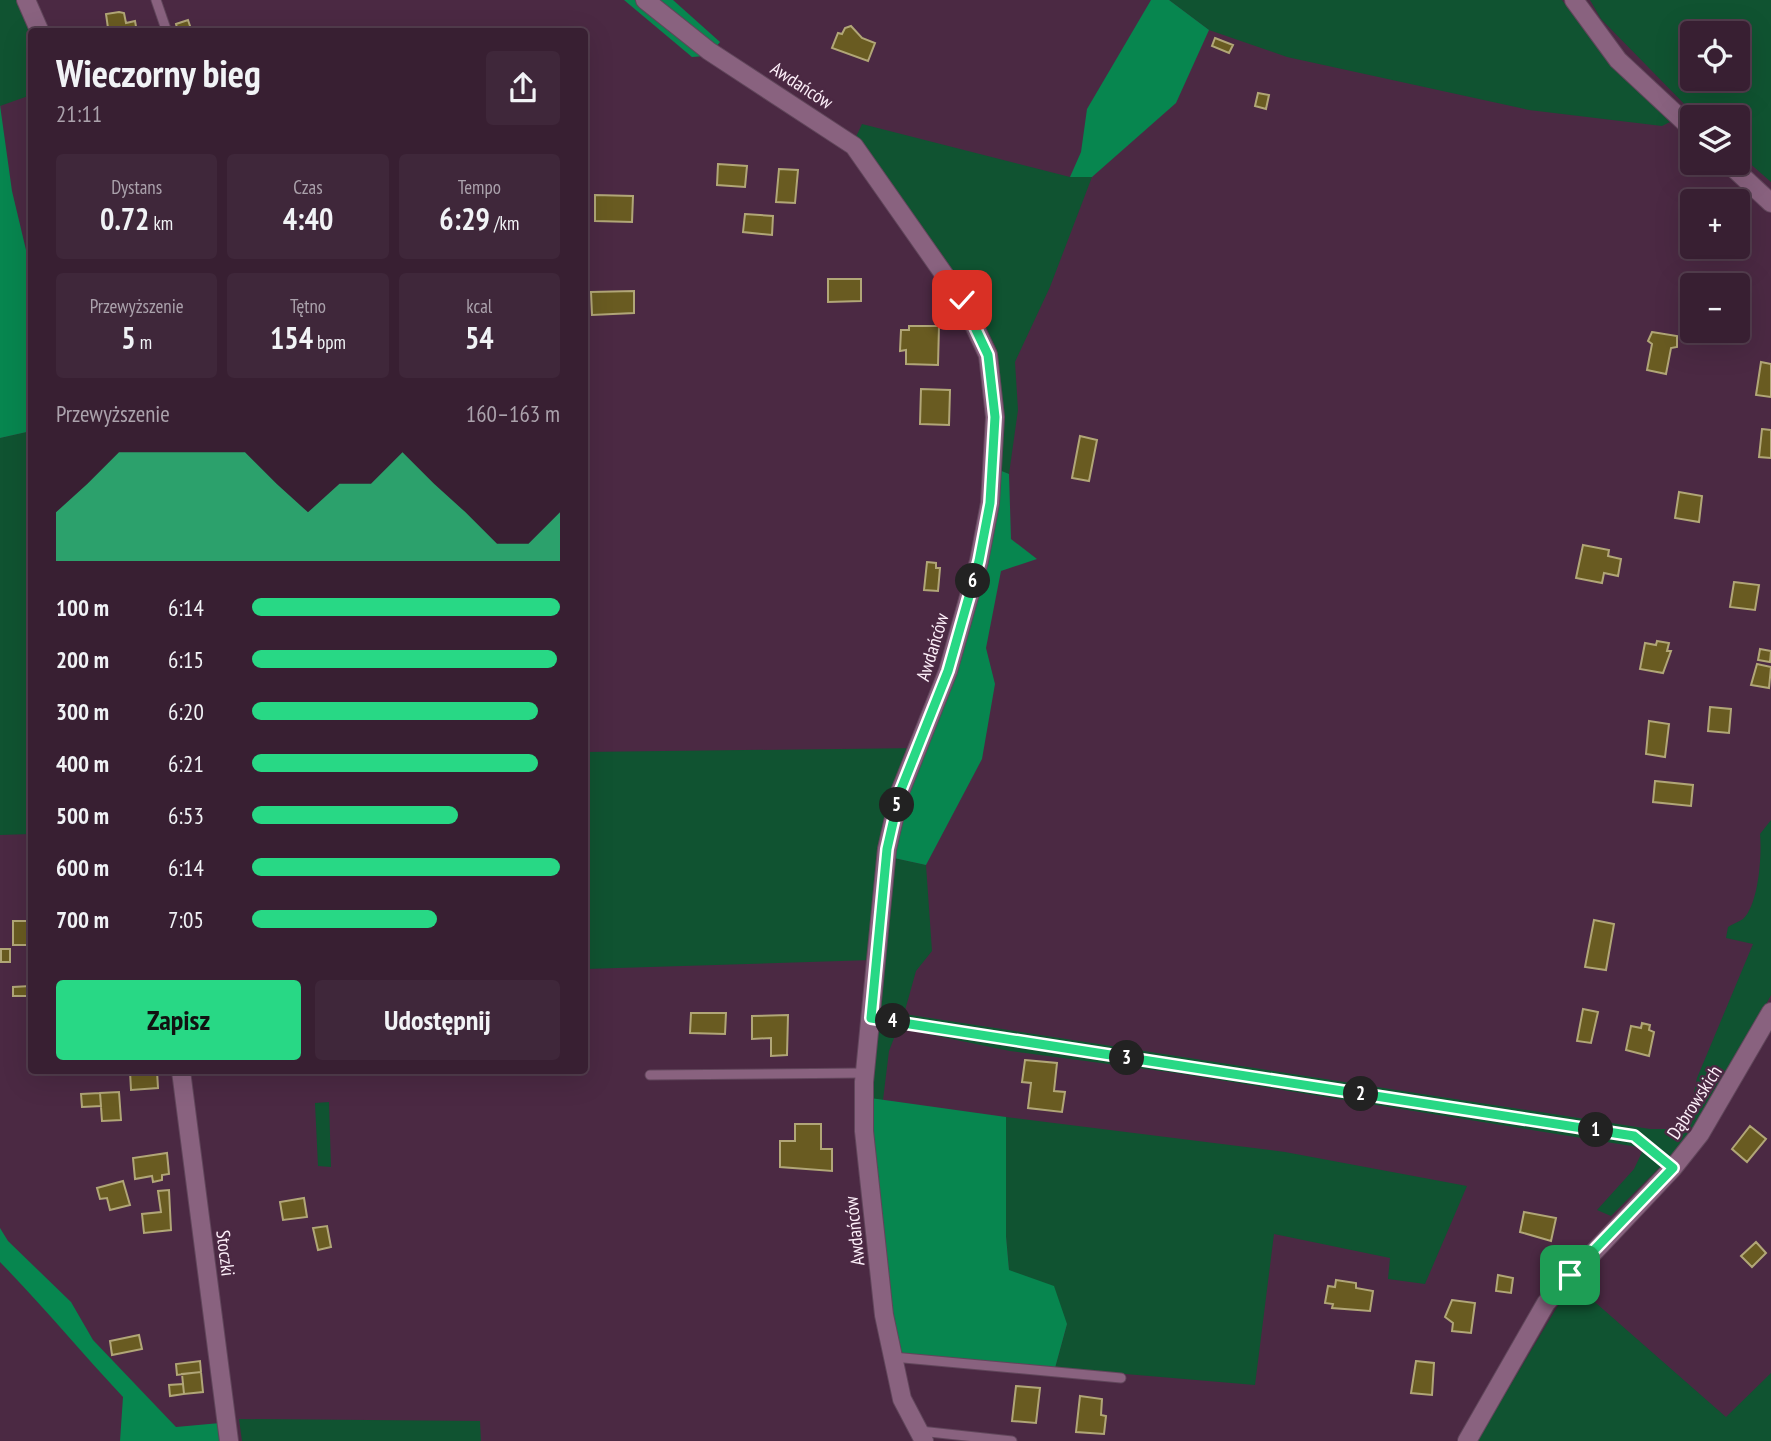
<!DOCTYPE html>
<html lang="pl">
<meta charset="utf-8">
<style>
:root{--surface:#381f32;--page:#3f273a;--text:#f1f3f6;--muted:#aba2ac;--line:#523d4d;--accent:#28d885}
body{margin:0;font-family:"PT Sans Narrow",sans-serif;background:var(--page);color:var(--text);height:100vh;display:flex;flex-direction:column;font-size:26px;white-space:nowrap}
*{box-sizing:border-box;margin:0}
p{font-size:23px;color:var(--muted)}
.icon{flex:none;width:38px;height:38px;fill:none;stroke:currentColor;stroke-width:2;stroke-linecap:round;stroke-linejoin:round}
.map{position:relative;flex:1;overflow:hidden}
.panel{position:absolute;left:28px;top:28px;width:560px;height:1046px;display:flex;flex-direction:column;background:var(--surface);border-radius:7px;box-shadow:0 7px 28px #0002,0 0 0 2px var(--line)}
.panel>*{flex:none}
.fabs{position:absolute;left:1680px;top:21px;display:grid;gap:14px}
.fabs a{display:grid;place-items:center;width:70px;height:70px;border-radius:7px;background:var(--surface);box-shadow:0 7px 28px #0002,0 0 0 2px var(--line);font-size:35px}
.pin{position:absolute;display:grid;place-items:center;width:60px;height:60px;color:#fff;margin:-30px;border-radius:14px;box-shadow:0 4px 10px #0006}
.km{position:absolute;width:35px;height:35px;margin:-18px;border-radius:50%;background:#222;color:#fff;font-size:19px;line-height:35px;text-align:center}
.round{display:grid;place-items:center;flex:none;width:74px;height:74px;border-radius:7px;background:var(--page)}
.overview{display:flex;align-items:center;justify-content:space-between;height:119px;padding:0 28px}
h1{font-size:38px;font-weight:800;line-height:52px}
.figures{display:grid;grid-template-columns:repeat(3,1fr);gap:10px;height:119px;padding:7px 28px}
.figures div{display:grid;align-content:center;border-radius:7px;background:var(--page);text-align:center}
.figures b{font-size:30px;font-weight:800}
.figures small{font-size:19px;font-weight:400}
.figures p{font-size:19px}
.chart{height:196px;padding:14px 28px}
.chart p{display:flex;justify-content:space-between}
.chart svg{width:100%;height:126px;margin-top:7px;fill:var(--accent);opacity:.7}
.button{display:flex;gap:14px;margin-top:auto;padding:14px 28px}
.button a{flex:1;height:80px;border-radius:7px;background:var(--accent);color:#111;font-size:28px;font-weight:800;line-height:80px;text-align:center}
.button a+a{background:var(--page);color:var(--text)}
ul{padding:0 28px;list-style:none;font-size:23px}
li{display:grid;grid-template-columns:112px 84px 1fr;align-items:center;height:52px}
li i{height:18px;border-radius:9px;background:var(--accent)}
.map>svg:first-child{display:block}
.green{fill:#105331;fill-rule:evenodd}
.forest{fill:#07864f}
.building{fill:#695b21;stroke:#b1a677;stroke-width:2}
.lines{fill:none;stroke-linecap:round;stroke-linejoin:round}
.service-casing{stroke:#61465b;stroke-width:11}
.minor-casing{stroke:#61465b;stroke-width:20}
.service{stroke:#89627f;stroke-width:9}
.minor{stroke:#89627f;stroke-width:18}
.route-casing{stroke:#fff;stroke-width:14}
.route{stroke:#28d885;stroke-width:9}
.labels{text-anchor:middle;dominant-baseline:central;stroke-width:5;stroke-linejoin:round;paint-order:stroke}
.street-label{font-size:19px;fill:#fdeff9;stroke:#4b2943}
</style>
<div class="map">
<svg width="1771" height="1441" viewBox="0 0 1771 1441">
<rect width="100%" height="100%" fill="#4b2943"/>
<path class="green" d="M0,0h19l13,32 -1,63 -31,11z
M1169,0h393l40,54 68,68 -8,4 -133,-16 -242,-53 -78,-27z
M1590,0h181v182l-33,-29v-36h-41l-96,-98zM1692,33h46v46h-46z
M862,124l208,53h22l-42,110 -35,75 3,48 -9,64 -10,-4 -2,-120 -30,-60 -77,-109 -36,-40z
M31,431v403l-31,1v-397z
M920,748l-26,110 32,7 6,86 -16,20 -12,43 746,115h23l19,-26 5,-25 56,-134 -27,-6 2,-11c4,-3 11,-5 15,-8 16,-15 19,-65 17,-85l11,-14v175l-49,92 -43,61 -68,68 -14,-6 37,-41 10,-21 -468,-75 -166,-22 -112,-23 -9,23 -6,49 -27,-4 16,-136 -287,9 -1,-217z
M329,1102l2,65 -13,-1 -3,-63z
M1006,1117l279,35 182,34 -42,98 -37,-5 2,-21 -116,-24 -19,151 -200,-17 12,-44 -58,-54 -3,-34z
M1572,1282l154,135 45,-44v68h-294z
M239,1419l241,2 1,20h-239z"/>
<path class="forest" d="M624,0h13l68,56 -13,1z
M654,0h19l47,42 -5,6z
M1151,0h18l40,30 -33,73 -84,74h-22l11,-25 6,-43z
M0,105l12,86 19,80v160l-31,7z
M999,470l10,4 2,65 26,20 -36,12 -15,77 9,36 -13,75 -56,106 -32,-7 20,-98z
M856,1096l150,21v119l3,34 45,16 13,38 -12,44 -170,-16 -10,-34z
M0,1228l8,13 63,61 22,38 83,87 44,-4 1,18h-101l3,-44c-42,-45 -80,-91 -123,-135z"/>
<path class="building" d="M119,12l5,1 2,10 9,-2 2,11h-39l10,-4 -2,-14z
M188,20l4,12h-14l-2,-8z
M851,26l11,12 13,5 -7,18 -36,-13 6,-15 4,1 3,-6z
M1215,38l18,7 -4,8 -17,-7z
M1258,93l11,2 -3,14 -11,-3z
M718,164l29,2 -2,21 -28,-2z
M779,169l19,1 -3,33 -19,-1z
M595,195l38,1 -1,26 -37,-1z
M745,214l28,2 -1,19 -29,-3z
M828,279h33v22l-33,1z
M634,291v22l-42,2 -1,-23z
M909,326h30l-1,39 -32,-1v-14l-6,1 1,-21h8z
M1652,332l25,4v11l-6,1 -5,26 -19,-4 5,-26 -4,-3z
M1761,362l10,2v33l-15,-2z
M921,389l29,1 -1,35 -29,-1z
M1762,429l9,1v28l-12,-1z
M1080,436l17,4 -8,41 -17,-3z
M1679,492l23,4 -3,26 -24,-4z
M1583,545l26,5 -1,6 13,3 -3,17 -14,-3 -2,10 -26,-5z
M927,562l9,1v5h4l-2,23 -14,-1z
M1734,582l25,3 -4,25 -25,-3z
M1657,641l12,2 -2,8h4l-8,22 -23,-4 5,-26 11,2z
M1760,649l11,2 -1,11 -12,-2z
M1757,664l14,3 -2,21 -18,-3z
M1710,707l21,2 -2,24 -21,-2z
M1649,721l20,3 -4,33 -19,-3z
M1655,781l38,4 -2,21 -38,-4z
M1594,920l20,4 -8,46 -21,-3z
M13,921h16l1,24h-17z
M1,949h9v13h-9z
M30,986v10h-17v-9z
M1583,1009l15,3 -7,31 -14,-2z
M691,1013h35l-1,21 -35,-1z
M788,1015l-1,40 -16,1v-18l-19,1v-23z
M1642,1023l8,2 -1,5 5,2 -5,24 -23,-6 5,-24 10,2z
M1025,1060l32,3 -3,28 11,1 -3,20 -34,-4 3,-25 -9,-1z
M130,1071h27l1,17 -27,2z
M119,1092l2,28 -19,1 -2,-28z
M100,1093l1,13 -19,1 -1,-13z
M795,1124h26v25h11v22l-52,-4v-26h15z
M1750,1126l16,13 -19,23 -15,-13z
M167,1153l2,21 -7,1v5l-9,2 -1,-6 -17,3 -2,-21z
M123,1181l7,24 -20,5 -3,-12 -7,1 -3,-11z
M169,1190l2,40 -27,3 -2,-19 19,-2 -3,-21z
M304,1198l3,19 -24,3 -3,-18z
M1524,1212l32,6 -5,23 -31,-9z
M327,1226l4,21 -13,3 -5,-22z
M1756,1242l10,11 -14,14 -11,-11z
M1498,1275l15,3 -2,15 -15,-2z
M1336,1280l20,3v5l17,3 -3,20 -38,-3 1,-4 -8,-1 3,-17 7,1z
M1452,1300l23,3 -4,30 -19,-2 1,-8 -8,-6z
M139,1335l3,14 -30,6 -2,-14z
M200,1361l1,11 -24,3 -1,-11z
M1416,1361l18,2 -2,32 -21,-2z
M201,1372l2,20 -19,2 -2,-20z
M183,1384l1,10 -14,2 -1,-11z
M1016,1386l24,2 -4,35 -24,-2z
M1080,1396l22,3 -1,16 5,1 -2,18 -28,-2z"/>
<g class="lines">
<defs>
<path id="service" d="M156,0l11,32
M871,1018l763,118 39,32
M650,1075l214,-2
M893,1357l228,21
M920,1431l92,10"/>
<path id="minor" d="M26,0l14,32
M645,0l64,51 145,95 108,154 26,55 7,62 -5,86 -11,58 -31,110 -48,121 -13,57 -23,233v49l20,184 18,84 22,42
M1574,0l44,60 74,69
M1728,163l43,40
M181,1071l48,370
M1467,1441l79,-138 127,-135 27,-34 71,-122"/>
</defs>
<use href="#service" class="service-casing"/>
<use href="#minor" class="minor-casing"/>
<use href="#service" class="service"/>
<use href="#minor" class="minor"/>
</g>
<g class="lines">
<defs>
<path id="route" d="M962,300l26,55 7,62 -5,86 -11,58 -31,110 -48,121 -13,57 -16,169 763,118 39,32 -103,107"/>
</defs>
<use href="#route" class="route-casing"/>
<use href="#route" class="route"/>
</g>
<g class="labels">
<g class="street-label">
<text transform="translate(802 85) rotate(33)">Awdańców</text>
<text transform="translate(932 647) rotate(-73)">Awdańców</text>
<text transform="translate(1694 1102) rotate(-57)">Dąbrowskich</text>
<text transform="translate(854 1231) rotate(-96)">Awdańców</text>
<text transform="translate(226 1253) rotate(83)">Stoczki</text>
</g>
</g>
</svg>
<div class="fabs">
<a><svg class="icon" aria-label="locate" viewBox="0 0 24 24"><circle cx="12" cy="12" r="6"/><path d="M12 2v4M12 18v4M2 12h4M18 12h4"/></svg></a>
<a><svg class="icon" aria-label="layers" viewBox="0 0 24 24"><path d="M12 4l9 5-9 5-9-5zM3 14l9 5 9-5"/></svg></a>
<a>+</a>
<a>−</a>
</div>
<div class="pin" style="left:1570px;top:1275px;background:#1e9e55"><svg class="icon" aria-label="arrive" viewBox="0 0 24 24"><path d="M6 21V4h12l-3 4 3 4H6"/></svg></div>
<div class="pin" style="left:962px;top:300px;background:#d93025"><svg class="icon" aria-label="check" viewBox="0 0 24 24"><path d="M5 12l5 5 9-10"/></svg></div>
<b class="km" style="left:1596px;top:1130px">1</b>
<b class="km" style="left:1361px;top:1094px">2</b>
<b class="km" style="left:1127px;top:1058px">3</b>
<b class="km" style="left:893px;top:1021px">4</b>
<b class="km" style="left:897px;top:805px">5</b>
<b class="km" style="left:973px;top:581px">6</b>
<section class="panel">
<div class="overview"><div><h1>Wieczorny bieg</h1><p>21:11</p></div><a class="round"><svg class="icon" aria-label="share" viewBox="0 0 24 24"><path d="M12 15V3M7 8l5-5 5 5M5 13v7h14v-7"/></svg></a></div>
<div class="figures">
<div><p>Dystans</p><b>0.72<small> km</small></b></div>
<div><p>Czas</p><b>4:40</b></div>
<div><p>Tempo</p><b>6:29<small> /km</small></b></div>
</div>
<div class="figures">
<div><p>Przewyższenie</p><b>5<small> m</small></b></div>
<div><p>Tętno</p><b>154<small> bpm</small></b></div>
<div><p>kcal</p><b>54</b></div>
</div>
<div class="chart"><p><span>Przewyższenie</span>160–163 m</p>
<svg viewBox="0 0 160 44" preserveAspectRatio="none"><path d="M0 44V27L10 17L20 6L30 6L40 6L50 6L60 6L70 17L80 27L90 17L100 17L110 6L120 17L130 27L140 38L150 38L160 27V44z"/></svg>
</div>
<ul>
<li><b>100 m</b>6:14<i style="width:100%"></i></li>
<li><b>200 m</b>6:15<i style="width:99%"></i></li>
<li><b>300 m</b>6:20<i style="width:93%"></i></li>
<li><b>400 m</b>6:21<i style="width:93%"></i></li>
<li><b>500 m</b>6:53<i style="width:67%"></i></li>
<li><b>600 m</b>6:14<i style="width:100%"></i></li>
<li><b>700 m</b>7:05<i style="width:60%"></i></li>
</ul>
<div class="button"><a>Zapisz</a><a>Udostępnij</a></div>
</section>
</div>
